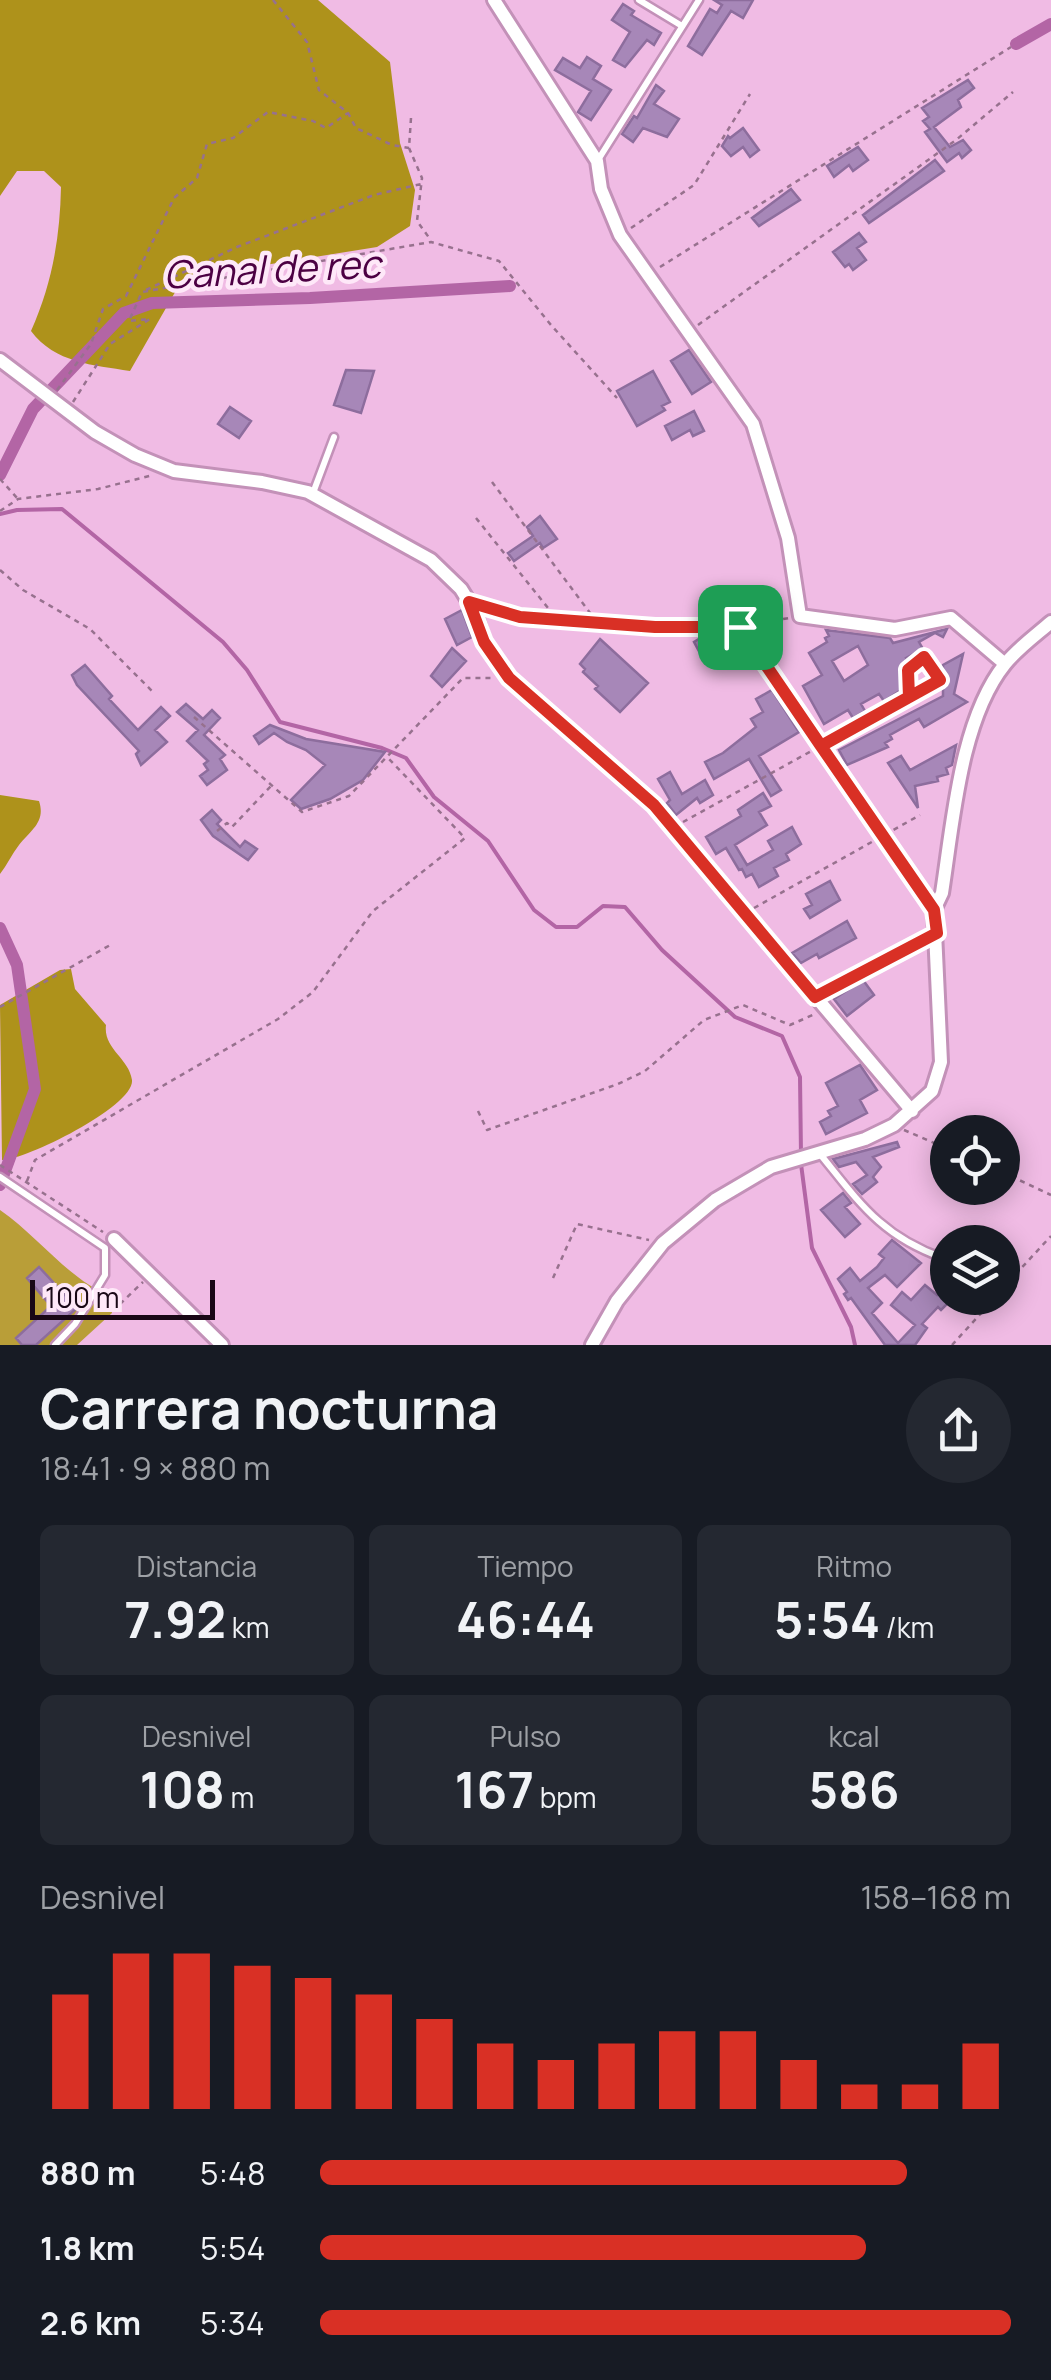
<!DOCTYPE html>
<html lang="es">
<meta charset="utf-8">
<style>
:root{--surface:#171b24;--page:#242831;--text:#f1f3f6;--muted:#9ea1a6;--accent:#d93025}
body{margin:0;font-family:Manrope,sans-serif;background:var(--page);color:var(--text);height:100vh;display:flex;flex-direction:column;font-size:38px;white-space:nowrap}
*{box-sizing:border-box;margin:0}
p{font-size:32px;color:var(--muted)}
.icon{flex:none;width:55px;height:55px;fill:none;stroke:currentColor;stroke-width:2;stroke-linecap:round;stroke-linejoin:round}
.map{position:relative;height:1345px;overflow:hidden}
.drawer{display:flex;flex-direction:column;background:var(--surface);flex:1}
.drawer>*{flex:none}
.tools{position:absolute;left:930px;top:1115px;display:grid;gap:20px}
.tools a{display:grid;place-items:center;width:90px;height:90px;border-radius:50%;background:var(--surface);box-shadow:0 5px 25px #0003;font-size:50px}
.scale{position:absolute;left:30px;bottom:25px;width:185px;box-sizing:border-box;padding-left:10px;border:5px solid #190816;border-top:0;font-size:28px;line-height:35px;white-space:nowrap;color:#190816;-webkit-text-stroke:8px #fee8f8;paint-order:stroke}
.pin{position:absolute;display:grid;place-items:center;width:85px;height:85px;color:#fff;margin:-42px;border-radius:20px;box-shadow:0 5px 15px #0006}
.round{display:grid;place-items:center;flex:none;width:105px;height:105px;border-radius:52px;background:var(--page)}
.headline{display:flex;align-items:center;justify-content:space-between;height:170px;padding:0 40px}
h1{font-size:55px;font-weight:700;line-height:75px}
.stats{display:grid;grid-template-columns:repeat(3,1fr);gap:15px;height:170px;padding:10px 40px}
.stats div{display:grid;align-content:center;border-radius:15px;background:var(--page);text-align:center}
.stats b{font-size:50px;font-weight:700}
.stats small{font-size:28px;font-weight:400}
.stats p{font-size:28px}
.chart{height:280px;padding:20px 40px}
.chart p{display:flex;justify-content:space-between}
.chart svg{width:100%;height:180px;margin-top:10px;stroke:var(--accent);stroke-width:6}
ul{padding:0 40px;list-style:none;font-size:32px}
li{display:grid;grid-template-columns:160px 120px 1fr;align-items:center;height:75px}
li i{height:25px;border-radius:12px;background:var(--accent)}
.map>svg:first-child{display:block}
.green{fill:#b99e38}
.forest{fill:#ae921b}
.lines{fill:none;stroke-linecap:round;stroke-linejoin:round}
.stream{stroke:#b365a5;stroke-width:4}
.canal{stroke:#b365a5;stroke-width:12}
.building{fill:#a787b8;stroke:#8d6d9d;stroke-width:2.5;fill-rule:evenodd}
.service-casing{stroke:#c391b8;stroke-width:11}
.minor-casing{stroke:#c391b8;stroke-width:18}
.path{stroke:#97718e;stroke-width:2.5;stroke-dasharray:5 5;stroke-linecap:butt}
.service{stroke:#fff;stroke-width:6}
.minor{stroke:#fff;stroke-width:12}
.route-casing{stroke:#fff;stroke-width:20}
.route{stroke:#d93025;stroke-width:12}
.labels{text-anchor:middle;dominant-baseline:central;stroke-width:9;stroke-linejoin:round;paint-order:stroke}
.water-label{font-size:38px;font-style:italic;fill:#4c0043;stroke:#fee8f8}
</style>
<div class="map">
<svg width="1051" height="1345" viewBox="0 0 1051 1345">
<rect width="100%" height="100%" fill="#f0bbe4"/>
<path class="green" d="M0,1210c39,27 67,68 110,86l2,17 -35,32h-77z"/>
<path class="forest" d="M0,0h318l72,62 10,81 15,47 -5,36 -33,21 -156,25 -43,15 -48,84c-37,-6 -75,-8 -99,-40 21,-47 29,-93 30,-144l-17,-16h-27l-17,25z
M0,795l39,6c7,21 -8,29 -20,44 -7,9 -12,20 -19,29z
M71,969l4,20 31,36c-3,24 23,33 26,55 3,26 -106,80 -130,80l-2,-155 60,-35z"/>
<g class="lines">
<path class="stream" d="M0,514l17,-4 45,-1 161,133 24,28 33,52 102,26 24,10 28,39 54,44 46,69 22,17h21l26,-21 22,1 37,43 73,67 47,19 18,41 1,78
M801,1164l11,84 39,79 4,18"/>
<path class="canal" d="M1016,44l35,-20
M0,475l33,-66 91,-96 28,-10 158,-5 200,-12
M0,928l17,37 18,124 -35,96"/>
</g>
<path class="building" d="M714,0h39l-10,18 -12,-7 -29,44 -14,-9 22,-37 7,4 5,-8z
M623,4l11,7 -3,4 30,18 -7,12 -7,-5 -22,27 -12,-7 17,-28 -18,-12z
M587,57l14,9 -8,13 18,11 -20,30 -13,-8 13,-21 -36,-21 8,-12 17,10z
M968,80l6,8 -16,12 3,7 -27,20 16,20 13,-7 8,10 -9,8 -3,-5 -12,9 -22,-30 5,-3 -7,-8 6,-4 -7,-9z
M656,85l8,6 -10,13 25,15 -12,18 -24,-9 -10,14 -11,-8 12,-18 3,2z
M743,128l16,22 -9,7 -7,-10 -12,9 -9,-10 6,-10 2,2z
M858,147l10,13 -15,11 -4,-6 -15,12 -7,-11z
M935,160l9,11 -75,52 -6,-8z
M791,189l9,11 -41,26 -7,-8z
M859,233l7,9 -9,6 9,12 -13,10 -4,-6 -4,3 -12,-15z
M689,350l22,32 -19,12 -21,-33z
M346,370l28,1 -13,42 -27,-8z
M653,371l17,31 -8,4 3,4 -28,16 -20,-35z
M230,407l21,14 -12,17 -21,-14z
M694,411l10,20 -11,5 -3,-6 -18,10 -7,-14z
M540,516l17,23 -14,9 -3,-5 -26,18 -6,-8 25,-17 -6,-9z
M462,610l10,27 -15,8 -12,-26z
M947,629l-4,8 -8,-4 -16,9 4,7 -17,9 4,7 -9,25 -17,11 -5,-7 -18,10 4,7 -12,7 -5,-8 -24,14 -21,-38 19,-11 -13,-22 18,-11 -2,-4 4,-2 -3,-6 64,8 3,5zM858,646l10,19 -24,16 -12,-20z
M729,633l6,9 -33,15 -8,-15 13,-8z
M600,639l48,44 -28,29 -25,-23 3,-3 -15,-14 2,-3 -5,-5z
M452,648l14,13 -24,26 -11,-11z
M963,654l-9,40 13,8 -43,25 -5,-8 -29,16 2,4 -7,4 3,4 -41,18 -8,-15 104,-54v-31z
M85,665l27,31 -3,3 29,31 23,-23 9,9 -15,14 12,12 -26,23 -5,-11 3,-3 -62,-66 -5,-10z
M772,690l27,42 -40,24 22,34 -10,6 -22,-37 -35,20 -9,-17 18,-9 33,-26 -5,-8 12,-7 -7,-13z
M186,704l17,15 9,-9 8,8 -16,17 21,20 -5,4 7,11 -20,15 -7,-9 8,-6 -4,-6 4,-3 -21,-20 11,-11 -21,-18z
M270,725l36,14 79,13 -22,28 -33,19 -29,10 -10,-9 34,-35 -19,-15 -19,-8 -13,-9 -15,11 -5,-8z
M956,745l-4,20 -6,3 2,6 -11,3 1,4 -23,5 3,22 -30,-45 13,-7 9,14z
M670,772l12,22 23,-14 8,15 -13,8 -3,-5 -21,17 -9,-12 3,-3 -12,-21z
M763,793l8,13 -12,6 8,13 -32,20 12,20 26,-15 -5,-9 24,-14 9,17 -15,10 3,6 -15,8 4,8 -19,11 -7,-13 -6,3 -4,-8 -3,1 -13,-22 -10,6 -10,-17 35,-21 -3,-6z
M212,810l9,10 -4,4 23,23 5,-6 12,8 -9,11 -35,-24 -12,-16z
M830,881l10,19 -30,18 -6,-9 8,-4 -6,-11z
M847,921l9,17 -37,20 -2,-4 -16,9 -9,-10z
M863,980l11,15 -27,21 -13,-17z
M860,1065l17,25 -17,10 7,13 -41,21 -6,-12 11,-6 -3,-5 10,-5 -12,-23z
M897,1142l2,5 -26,10 8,10 -8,10 4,5 -15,12 -9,-10 14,-9 -11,-13 -17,5 -6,-8z
M843,1193l8,10 -6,4 15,17 -15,13 -24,-27z
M892,1240l29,23 -24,24 -12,-12 -17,13 14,15 -10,10 26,30 17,-18 -24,-20 11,-13 9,8 14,-15 12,10 11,-14v22l-7,7 -3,-3 -16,17 5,4 -12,17h-30l-34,-47 -3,2 -4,-6 3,-2 -9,-13 12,-11 10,13 17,-14 7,-9 -5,-4z
M39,1267l38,41 -41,37h-14l-6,-7 35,-32 -24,-28z"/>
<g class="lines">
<defs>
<path id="service" d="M639,0l43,26
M598,160l101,-160
M313,493l21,-56
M820,1154c39,48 61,82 123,104
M0,1177l105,71v27l-30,49 -20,21"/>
<path id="minor" d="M494,0l103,161 4,28 19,46 133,189 35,114 12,78 95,13 56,-11 54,46
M0,360l95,72 40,23 39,16 88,11 46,10 123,68 30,29 13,21 10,32 25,36 145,127 258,306
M114,1239l108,106
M592,1345l25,-44 46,-58 52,-43 56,-33 94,-28 29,-14 38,-34 9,-29 -7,-152 8,-17c11,-70 18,-173 63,-229 13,-16 31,-29 46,-42"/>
</defs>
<use href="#service" class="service-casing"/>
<use href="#minor" class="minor-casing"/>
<path class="path" d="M273,0l34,42 12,48 29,23 8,15 36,17 17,3
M411,118l-2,30 13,30 -5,43 13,18
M631,228l63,-43 56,-91
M660,267l351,-220
M146,290l91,-43 137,-52 47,-11
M698,325l258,-185 57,-48
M57,390l34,-46 12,-35 23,-13 48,-98 23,-20 10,-34 26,-6 35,-26 45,9 13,7 22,-15
M73,402l37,-58 40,-25 -21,2 13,-29 289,-50 68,19 52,64 66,73
M0,479l18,20
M492,482l104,139
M0,511l18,-12 80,-10 55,-14
M476,518l80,100
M0,570l23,20 67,39 63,63
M485,607c38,11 76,13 116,16 64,5 125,7 188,-5
M740,627l186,272
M194,717l108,95 47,-16 114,-118h30
M683,822l226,-125 31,-17 -15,-23 -17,13 1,27
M217,831l10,-8 5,4 40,-42
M754,908l166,-93
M825,992l99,-52
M0,1007l112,-63
M478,1111l9,19 131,-46 27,-13 59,-51 39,-15 47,20 25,-11
M904,1130l44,19
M0,1165l103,67
M1002,1172l49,23
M27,1181l8,-21 243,-141 35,-27 60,-81 92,-73 -77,-80
M553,1278l24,-54 72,16
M1002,1289l49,-53
M120,1304l23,-22
M952,1345l43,-47"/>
<use href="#service" class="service"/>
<use href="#minor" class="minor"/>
</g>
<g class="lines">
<defs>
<path id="route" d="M740,627h-85l-135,-10 -51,-15 15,40 25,36 145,127 161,192 122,-64 -3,-23 -113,-164 119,-66 -16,-23 -16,13 1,27 -88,49 -81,-119"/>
</defs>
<use href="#route" class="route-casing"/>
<use href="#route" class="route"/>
</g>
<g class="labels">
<g class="water-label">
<text transform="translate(272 268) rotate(-3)">Canal de rec</text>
</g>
</g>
</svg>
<div class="tools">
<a><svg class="icon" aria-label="locate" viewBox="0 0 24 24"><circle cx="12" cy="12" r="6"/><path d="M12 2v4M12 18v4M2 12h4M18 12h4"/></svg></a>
<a><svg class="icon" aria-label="layers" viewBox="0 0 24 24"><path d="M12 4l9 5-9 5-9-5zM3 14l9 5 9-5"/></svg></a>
</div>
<div class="scale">100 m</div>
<div class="pin" style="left:740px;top:627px;background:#1e9e55"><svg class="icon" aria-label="arrive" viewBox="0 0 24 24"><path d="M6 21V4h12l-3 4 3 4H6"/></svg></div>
</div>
<section class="drawer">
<div class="headline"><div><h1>Carrera nocturna</h1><p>18:41 · 9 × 880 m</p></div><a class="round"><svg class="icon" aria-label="share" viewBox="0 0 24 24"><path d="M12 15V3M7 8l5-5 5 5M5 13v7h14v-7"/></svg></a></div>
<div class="stats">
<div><p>Distancia</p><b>7.92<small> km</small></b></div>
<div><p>Tiempo</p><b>46:44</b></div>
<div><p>Ritmo</p><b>5:54<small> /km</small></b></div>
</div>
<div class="stats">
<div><p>Desnivel</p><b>108<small> m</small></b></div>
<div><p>Pulso</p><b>167<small> bpm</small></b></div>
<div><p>kcal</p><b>586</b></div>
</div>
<div class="chart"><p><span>Desnivel</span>158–168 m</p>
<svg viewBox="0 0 160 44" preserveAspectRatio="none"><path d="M5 44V16M15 44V6M25 44V6M35 44V9M45 44V12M55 44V16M65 44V22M75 44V28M85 44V32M95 44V28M105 44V25M115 44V25M125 44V32M135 44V38M145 44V38M155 44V28"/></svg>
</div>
<ul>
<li><b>880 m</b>5:48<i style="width:85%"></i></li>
<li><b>1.8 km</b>5:54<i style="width:79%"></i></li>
<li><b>2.6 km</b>5:34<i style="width:100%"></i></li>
</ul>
</section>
